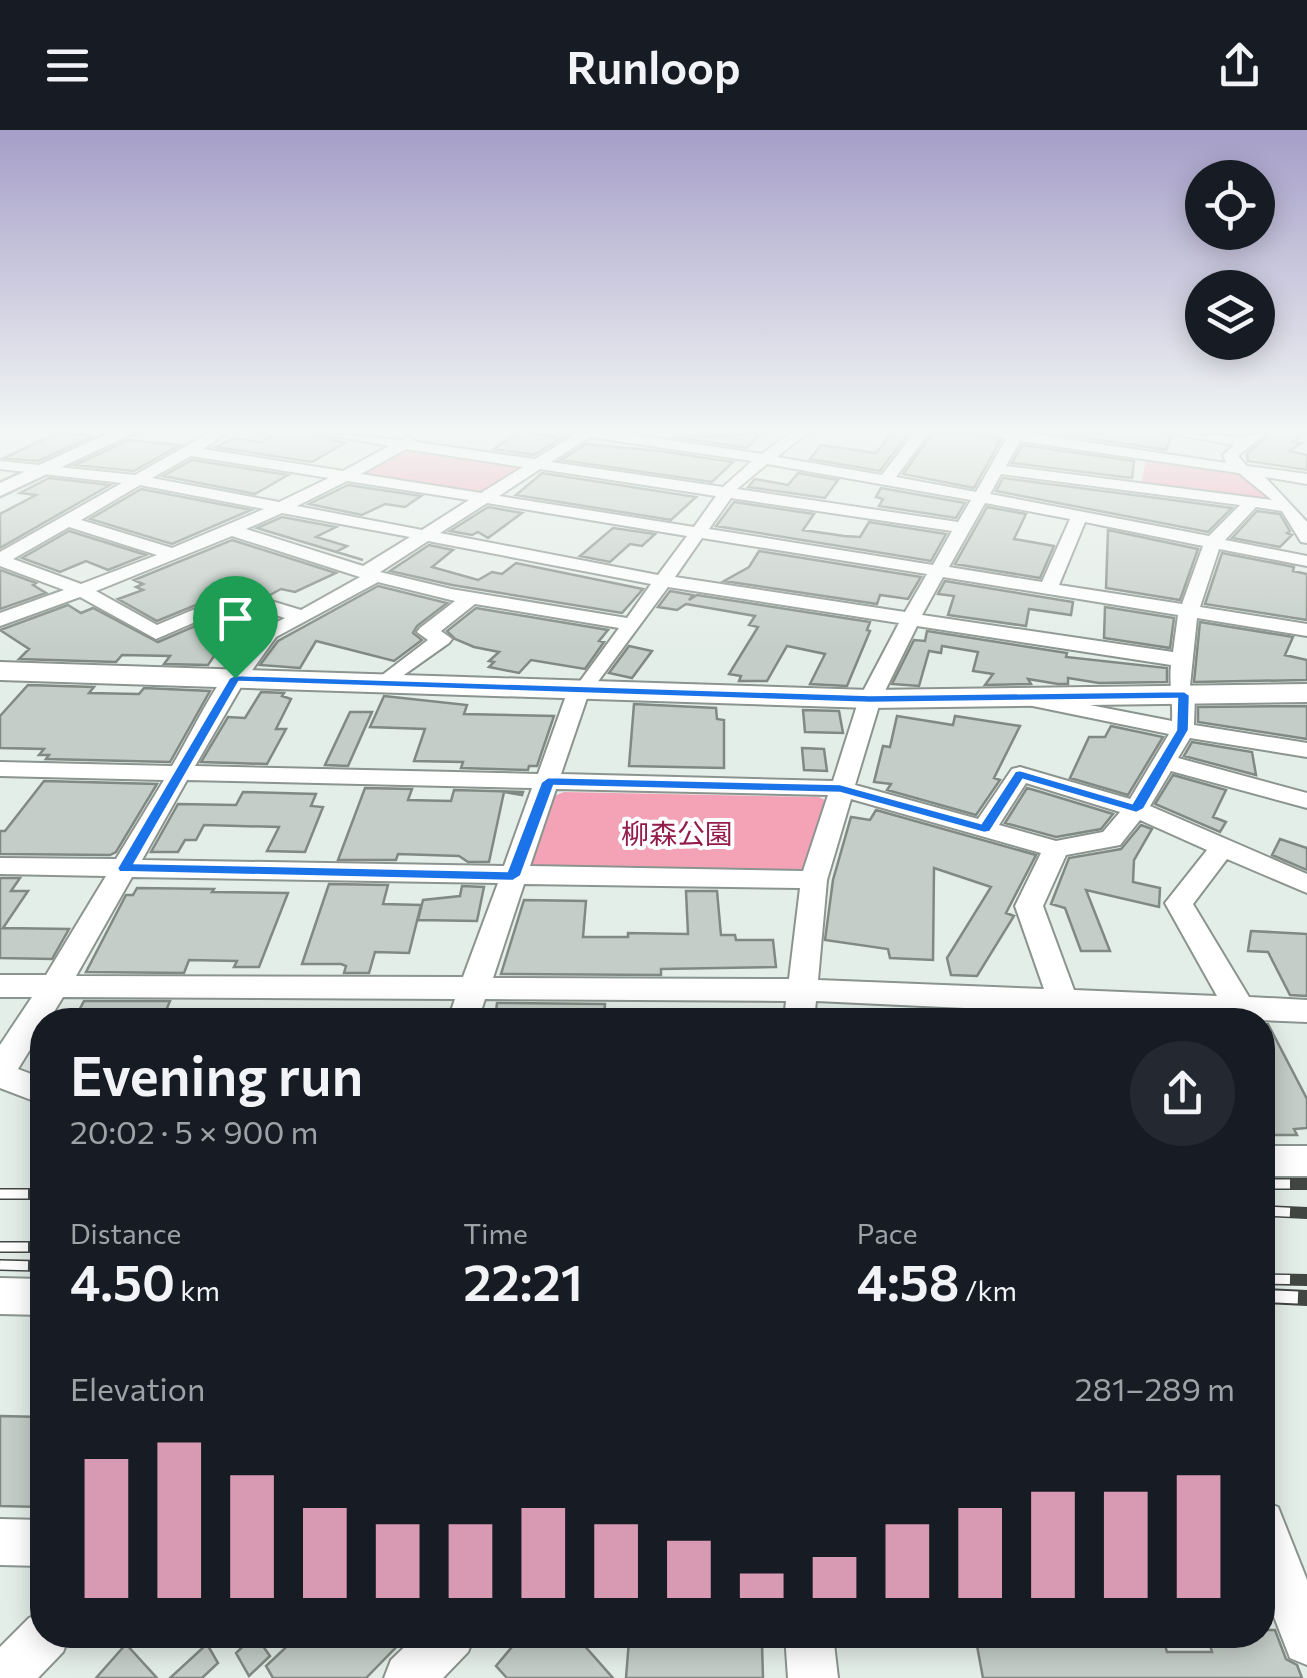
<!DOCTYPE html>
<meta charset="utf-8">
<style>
:root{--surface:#171b24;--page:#242831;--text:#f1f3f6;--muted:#9ea1a6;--accent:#d89ab3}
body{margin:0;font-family:Commissioner,"Noto Sans JP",sans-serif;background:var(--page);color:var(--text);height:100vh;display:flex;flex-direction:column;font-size:38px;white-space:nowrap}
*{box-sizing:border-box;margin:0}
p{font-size:32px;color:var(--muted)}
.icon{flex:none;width:55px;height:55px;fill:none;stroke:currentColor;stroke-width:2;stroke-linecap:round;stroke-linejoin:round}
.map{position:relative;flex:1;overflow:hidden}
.panel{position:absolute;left:30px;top:878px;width:1245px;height:640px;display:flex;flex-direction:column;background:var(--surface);border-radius:40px;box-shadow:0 5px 25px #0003}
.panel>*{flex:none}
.fabs{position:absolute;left:1185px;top:30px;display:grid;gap:20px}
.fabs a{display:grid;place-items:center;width:90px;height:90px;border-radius:50%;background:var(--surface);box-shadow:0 5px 25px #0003;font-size:50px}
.pin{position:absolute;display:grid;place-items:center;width:85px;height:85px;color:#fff;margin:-102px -42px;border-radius:50% 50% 50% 0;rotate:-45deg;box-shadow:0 0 10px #0007}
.pin .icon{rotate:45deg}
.round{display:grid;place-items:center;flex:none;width:105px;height:105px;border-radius:52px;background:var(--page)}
.head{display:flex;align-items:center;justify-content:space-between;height:170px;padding:0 40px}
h1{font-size:55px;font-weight:600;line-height:75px}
.figures{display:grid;grid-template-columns:repeat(3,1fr);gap:15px;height:170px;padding:10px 40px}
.figures div{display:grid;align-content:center}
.figures b{font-size:50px;font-weight:600}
.figures small{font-size:28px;font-weight:400}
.figures p{font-size:28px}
.chart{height:280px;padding:20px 40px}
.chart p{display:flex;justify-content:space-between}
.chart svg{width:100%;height:180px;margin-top:10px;stroke:var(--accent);stroke-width:6}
header{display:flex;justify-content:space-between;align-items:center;height:130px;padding:0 40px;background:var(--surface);font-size:45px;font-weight:600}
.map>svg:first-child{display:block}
.green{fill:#f4a3b7}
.building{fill:#c4cdc7;stroke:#808983;stroke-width:2.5}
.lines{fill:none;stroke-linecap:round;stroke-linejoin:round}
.minor-casing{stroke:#8b948f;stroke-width:4}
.tertiary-casing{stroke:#8b948f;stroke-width:5}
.secondary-casing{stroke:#8b948f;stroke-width:4}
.minor{fill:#fff;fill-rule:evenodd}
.tertiary{fill:#fff;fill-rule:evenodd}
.secondary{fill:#fff;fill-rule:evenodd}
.rail-far1-casing{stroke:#424643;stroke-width:12}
.rail-casing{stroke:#424643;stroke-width:16}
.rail-far1{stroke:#fff;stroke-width:9;stroke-dasharray:28;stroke-linecap:butt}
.rail{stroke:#fff;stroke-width:12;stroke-dasharray:36;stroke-linecap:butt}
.route{fill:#1a73e8;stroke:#fff;stroke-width:2.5;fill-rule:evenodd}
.labels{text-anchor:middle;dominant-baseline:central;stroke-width:8;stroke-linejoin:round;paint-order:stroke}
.park-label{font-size:28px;fill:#941c4b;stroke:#fff}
</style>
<header><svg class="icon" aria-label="menu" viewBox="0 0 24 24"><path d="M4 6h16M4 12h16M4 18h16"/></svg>Runloop<svg class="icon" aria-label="share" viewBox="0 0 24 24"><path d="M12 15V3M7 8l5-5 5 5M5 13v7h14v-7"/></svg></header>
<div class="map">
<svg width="1307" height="1548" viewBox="0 0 1307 1548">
<rect width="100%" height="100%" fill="#e4eee8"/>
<path class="green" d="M405,319h8l113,17 -43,28 -120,-19z
M1146,329l96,15 24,23 -4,3 -121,-15z
M564,662l255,5 6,3 -22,69 -9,5 -258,-5 -7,-4 25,-69z"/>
<path class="building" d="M57,303l37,3 -56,25 -34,-3z
M277,303h32l36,10 -33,19 -96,-15 18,-9 27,4z
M517,303h13l32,5 -28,17 -40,-6z
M677,303l31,4 53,-4 -14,15 -73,-11z
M892,303h17l-29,38 -70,-12 11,-14 55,8z
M933,303l43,1 24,7 -26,47 -71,-14z
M1054,303h110l7,4 -5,13z
M1270,303h35l-12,9 8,1 -11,8 17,4v15l-59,-9 -1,-7z
M129,310l51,5 -46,26 -59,-6z
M586,314l73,7 74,11 -21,20 -151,-22z
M1022,315l112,16 -2,17 -120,-15z
M192,330l96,15 -33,19 -92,-18z
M542,343l154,24 -25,23 -155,-25z
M798,343l40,7 -13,18 -77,-11 7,-8 33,6z
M49,348l61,7 -110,63v-34l36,-19 -16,-2z
M1003,348l162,21 67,9 -24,24 -212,-41z
M348,355l73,11 -16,11 -20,-3 -23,11 -53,-11z
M881,358l84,15 -9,15 -77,-12 4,-7 -7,-2z
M141,359l110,21 -79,34 -82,-25z
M734,372l80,12 -11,16 41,6 16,1 9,-15 77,12 -15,27 -215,-35z
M488,377l34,6 -34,25 -10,-6 -6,3 -22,-4z
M987,377l39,7 -12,25 40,7 -14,32 -85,-14z
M1257,381l23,3 10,17 -3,2 5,2 -12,12 -48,-9z
M282,387l54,10 -20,10 31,9 -11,6 27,8 -106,-32z
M613,398l42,6 -13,12 -12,-2 -20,18 -30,-6z
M1108,400l90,19 -18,51 -74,-12z
M69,401l77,24 -38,15 -22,-9 -26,11 -38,-14z
M232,410l104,33 -41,19 -14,-3 -13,7 -31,-8 -80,33 -39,-22 25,-9 -7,-3 7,-3 -9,-4z
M429,415l24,5 -21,17 46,13 14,-8 10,2 14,-11 127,26 -21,24 -170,-28 -62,-14z
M759,421l162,26 -13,22 -28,-4 -3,9 -153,-23 25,-14z
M1222,423l72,14 -1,4 14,3v46l-102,-16z
M0,440l36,13 -3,2 13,8 -46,16z
M945,451l128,21 -2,13 -42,-6 -3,17 -78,-11 6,-19 -16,-2z
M378,456l69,17 -30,23 -4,7 9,7 -28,21 -78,-20 -16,27 -40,-3 18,-24z
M670,461l23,4 -4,5 8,-5 173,27 -3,8 3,1 -23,55 -37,-2 15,-30 -38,-8 -20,35h-28l2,-5 -12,-2 29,-47 -9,-2 6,-9 -69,-12 -9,6 -19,-3z
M68,475l13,8 12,-5 65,34 81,-35 7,2 -38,56 -44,-1 6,-8 -48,-1 -6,7 -97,-3 10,-10 -29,-19z
M1105,477l69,11 -4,30 -66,-10z
M476,478l132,22 -9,11 5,1 -19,27 -54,-9 -12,13 -30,-6 5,-5 -5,-1 10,-9 -25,-5 -19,-8 -8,-8z
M1200,492l93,15 -8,18 22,5v20l-113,2z
M927,501l140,22 -1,4 101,11v14l-68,1 -31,-5v6h-10l-30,-5 3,5 -46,1 8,-11 -20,-3 5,-19 -36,-6 -1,7 -12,-2 -10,35 -27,-2 22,-44 11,1z
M629,516l23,5 -20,27 -23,-5z
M28,555l66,2 -5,6 50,1 5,-6 66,3 -40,71 -124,-3 3,-4h-10l5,-6 -44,-1v-32z
M261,562l23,1 -2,3 9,3 -15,30h10l-19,35 -66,-2 27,-45 17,1z
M384,566l83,9 -3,9 90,2 -17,50h-8l-1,4 -67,-2 2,-6 -49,-1 11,-32 -55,-2z
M634,574l82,4 1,11 7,1v48l-95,-2z
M1307,576v33l-109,-17v-15z
M803,580l36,1 4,22 -38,-1z
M350,582h22l-24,54 -23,-1z
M897,586l56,9 2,-9 65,10 -26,52 6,2 -24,35 -89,-25 4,-6 -17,-2 9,-36 7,1z
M1111,596l52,11 -35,58 -58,-17 19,-41h16z
M1192,612l60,10 4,23 -72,-19z
M802,618l22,1 3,22 -23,-1z
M1173,645l53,15 -13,27 13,5 -6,10 -65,-28z
M44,651l113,3 -41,68 -6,3 -110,-1v-23h5z
M365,658l47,1 -4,11 43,1 3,-11 69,2 -1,3 -18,-3 -15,70h-21l-9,-6 -61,-2 -2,6h-58z
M1027,658l14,4 72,22 -12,15 -45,8 -51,-14z
M243,662l73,2 -5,12 12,1 -18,45 -38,-1 12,-24 -75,-2 -8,15h-11l-7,12h-27l27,-48 58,1z
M876,680l160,45 -30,58 8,3 -37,60 -26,-1 -4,-17 44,-71 -57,-19 -1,92 -43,-2 -2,-9 -63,-9 8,-60 18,-63 19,3z
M1141,695l11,4 -18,31 -1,22 27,6 -1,19 -73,-17 24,61h-29l-16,-43 -14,-4 18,-46 52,-9z
M1280,709l27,9v22l-35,-15z
M0,748h20l-9,13h17l-25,37 66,1 -17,30 -52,-1z
M329,754l59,1 -5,19 38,1 -12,48 -34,-1 -6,21h-25l2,-7 -5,-2h-39z
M462,756l22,1 -7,34 -59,-1 5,-20 37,-4z
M137,758l77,1 -2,3 76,1 -29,74h-25l3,-6 -48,-1 -5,13 -98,-1 40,-77h7z
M686,761h31l4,44h14l1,5h37l3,27 -115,2v6l-160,-1 23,-74 62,1 -3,36h45v-4l60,1z
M1251,801l56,3v62l-17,-1 -22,-43 -20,-1z
M84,871h86l-7,17 -89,2z
M497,873l108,1 -1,16h-109z
M1262,894h6l39,75v29l-13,1 3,6h-35z
M0,1286l42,1v90l-42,-1z
M1262,1500h13l11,29 11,6 5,13h-319l-8,-43h187l5,17h45l-5,-17h55z
M255,1505l15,21 -21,20 -13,-23z
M299,1505h109l-42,43h-93l-7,-12z
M522,1505h53l38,43h-106l-11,-12z
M673,1505h35v4l54,5 1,34h-137l3,-38 44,5z
M126,1514l31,34h-61z
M207,1514l11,19 -16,15h-32z"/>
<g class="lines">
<defs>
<path id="minor" d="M209,303h18l-24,16 140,22 46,-25 -68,-13 81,7 8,-3 6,5 119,17 42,-26h46l139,21 28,-21h17l-30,24 105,18 32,-42h15l-33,44 80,15 30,-53 -19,-6h39l200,30 -3,-8 11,-10 -67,-12 77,4 22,-4 -28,23 9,10 60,8v10l-42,-7 42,45v21l-6,-1 -19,-31 -26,-4 -31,33 82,16v10l-88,-17 -19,58 107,17v12l-110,-18 -7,68 5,9 -1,30 113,18v14l-117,-19 -12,20 129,35v15l-136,-37 -21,35 157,68v19l-80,-34 -34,45 56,93 58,3v22l-224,-9v7h-28l-3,-8 -236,-11 -2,19h-30l2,-19 -301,-2 -7,21h-30l7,-21 -392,-2 -14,23h-7v10l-24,39 24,9v26l-42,-16v-43l32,-48h-32v-22h46l60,-99 -106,-2v-16l116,1 48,-79 -164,-4v-14l172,4c30,-50 59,-123 113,-148l-46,-15 -83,36 -76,-42 -80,29v-13l64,-23 -64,-24v-14l122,-69 -122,-14v-8l135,14zM590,307l162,24 -29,26 -172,-25zM1020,311l219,32 33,27 -266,-34zM406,319l117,18 -42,26 -120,-19zM191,326l138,22 -50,24 -127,-24zM767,334l204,36 -13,22 -221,-33zM540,339l176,27 -22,31 -195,-31zM1001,344l239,31 -31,31 -219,-42zM347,351l122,19 -47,30 -125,-24zM140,355l124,24 -92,39 -91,-28zM731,368l221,33 -19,34 -224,-36zM487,373l200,33 -29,39 -218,-42zM985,373l85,16 -28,63 -93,-15zM282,383l128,24 -47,29 -117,-37zM1085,392l118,24 -21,58 -123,-19zM69,397l88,28 -76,29 -68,-25zM232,406l128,41 -59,33 -63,-19 -81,34 -61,-34zM702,408l225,36 -22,38 -230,-35zM428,411l223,43 -24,34 -176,-29 -71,-17zM943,447l235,38 -5,37 -251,-37zM378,452l77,19 -35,27 -3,4 11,8 -51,39 -4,4 11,6 65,-46 3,-4 -11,-8 34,-27 144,24 -41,56 -10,6 -30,84 -343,-8 50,-86 31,-43zM668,457l231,36 -40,76 -26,82 -272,-7 27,-79zM917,496l254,39c-2,19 2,36 1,56l-149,-29 -11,6 11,6 146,30 -39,65 -110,-32 -8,2 -34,50 -123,-34 26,-86zM187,650l345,8 -28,78 -362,-6zM1026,653l94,29 -17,20 -47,9 -57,-16zM556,659l272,6 -25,76 -273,-5zM851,669l190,54 -26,53 29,83 -226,-9 9,-100zM1140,690l67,30 -42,53 52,93 -143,-6 -31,-84 23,-51 54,-10zM132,747l366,6 -35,94 -387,-1zM524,754l276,4 -11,91 -296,-1z
M1262,1016h45v30h-45z
M0,1148l42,1v36l-42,-1z
M1262,1371l16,6 29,73v85l-17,-7 -28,-72z
M0,1389l42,1v46l-42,-1z
M42,1482v23h28l-7,17 -25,26h-38v-31l29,-29z
M417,1505h58l-7,17 -25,26h-59l7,-18z
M785,1505h48l5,43h-50z"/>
<path id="tertiary" d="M109,303h25l-134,63v-13z"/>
<path id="secondary" d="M0,532l870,28 437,-6v18l-437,6 -870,-28z"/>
</defs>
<use href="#minor" class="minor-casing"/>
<use href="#tertiary" class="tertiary-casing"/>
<use href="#secondary" class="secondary-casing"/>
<use href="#minor" class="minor"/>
<use href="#tertiary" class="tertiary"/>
<use href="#secondary" class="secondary"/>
<defs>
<path id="rail-far1" d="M1262,1054h45
M0,1064h42
M1262,1081l45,2
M0,1117h42
M0,1135l42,1
M1262,1149l45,1"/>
<path id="rail" d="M1262,1166l45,2"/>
</defs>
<use href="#rail-far1" class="rail-far1-casing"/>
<use href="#rail" class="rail-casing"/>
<use href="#rail-far1" class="rail-far1"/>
<use href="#rail" class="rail"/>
</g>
<linearGradient id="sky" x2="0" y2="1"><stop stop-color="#a59ec8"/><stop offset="0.58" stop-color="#f3f7f5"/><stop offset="1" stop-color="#f3f7f5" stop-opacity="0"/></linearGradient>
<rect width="1307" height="520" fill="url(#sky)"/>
<path class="route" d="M235,545l635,20 314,-4 6,4 -1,35 -45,79 -8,4 -113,-33 -33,52 -6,1 -144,-40 -286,-7 -33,90 -8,5 -394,-9 -2,-4 112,-190zM239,552l631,21 307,-4 -1,31 -44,73 -112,-33 -5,1 -34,52 -141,-39 -292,-7 -7,5 -34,89 -372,-8z"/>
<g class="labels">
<g class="park-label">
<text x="677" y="703">柳森公園</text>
</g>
</g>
</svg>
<div class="fabs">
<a><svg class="icon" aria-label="locate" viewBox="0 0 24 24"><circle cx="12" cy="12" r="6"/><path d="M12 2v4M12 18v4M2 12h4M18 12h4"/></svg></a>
<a><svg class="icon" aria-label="layers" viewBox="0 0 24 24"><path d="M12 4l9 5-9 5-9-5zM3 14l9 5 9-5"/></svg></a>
</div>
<div class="pin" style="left:235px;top:548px;background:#1e9e55"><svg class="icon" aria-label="arrive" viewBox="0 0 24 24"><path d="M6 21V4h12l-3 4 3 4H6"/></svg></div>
<section class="panel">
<div class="head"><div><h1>Evening run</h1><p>20:02 · 5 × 900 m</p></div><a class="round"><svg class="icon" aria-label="share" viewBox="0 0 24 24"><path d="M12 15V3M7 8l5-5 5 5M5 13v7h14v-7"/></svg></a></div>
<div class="figures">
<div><p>Distance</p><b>4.50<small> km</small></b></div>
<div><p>Time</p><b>22:21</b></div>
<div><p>Pace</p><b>4:58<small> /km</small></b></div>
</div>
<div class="chart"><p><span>Elevation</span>281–289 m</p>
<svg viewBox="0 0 160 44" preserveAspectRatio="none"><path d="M5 44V10M15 44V6M25 44V14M35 44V22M45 44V26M55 44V26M65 44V22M75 44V26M85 44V30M95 44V38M105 44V34M115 44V26M125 44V22M135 44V18M145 44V18M155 44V14"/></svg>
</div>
</section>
</div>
